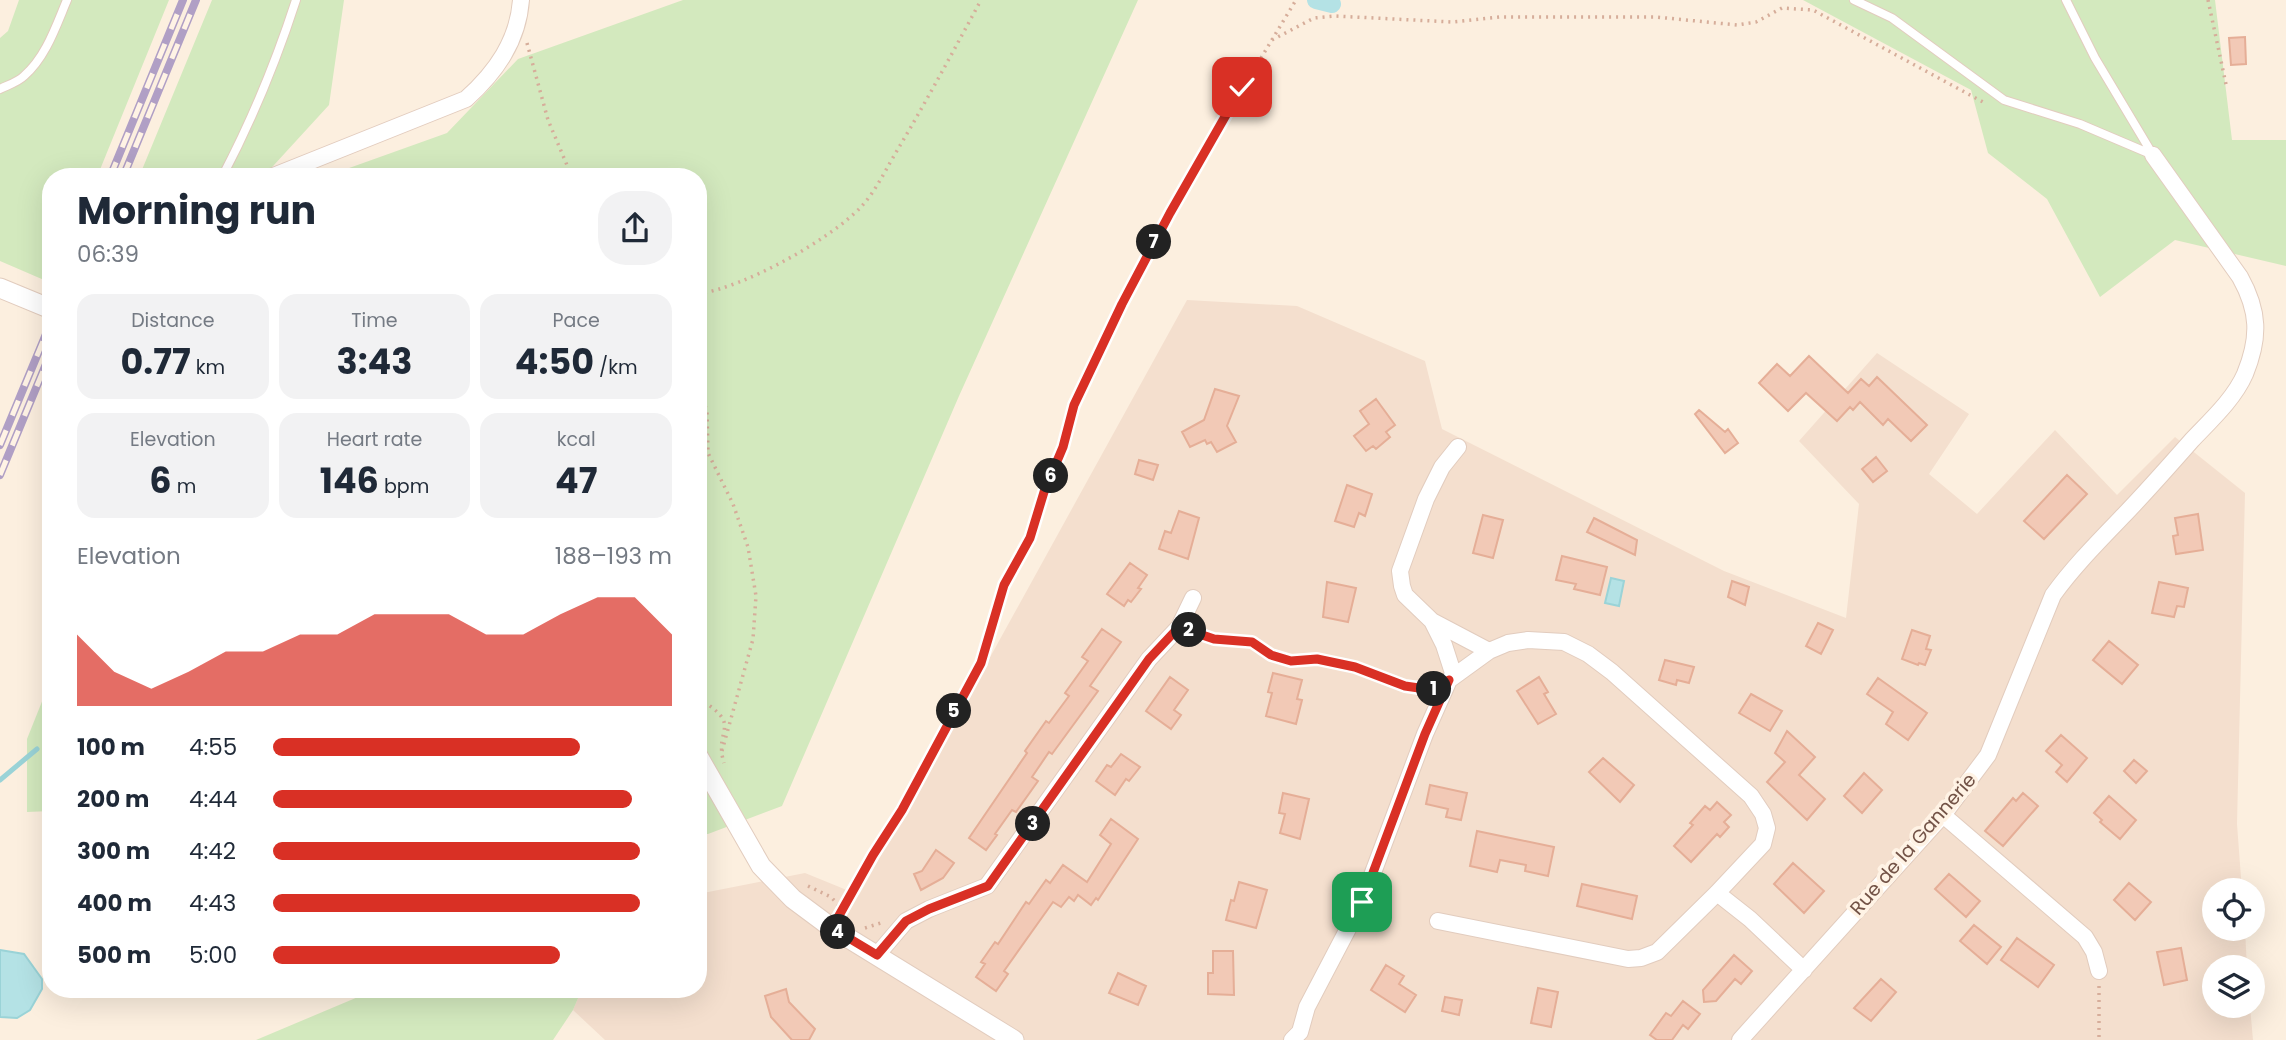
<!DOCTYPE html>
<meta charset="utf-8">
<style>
:root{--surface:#fff;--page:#f2f2f3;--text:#1f2937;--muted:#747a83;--accent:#d93025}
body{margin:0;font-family:Poppins,sans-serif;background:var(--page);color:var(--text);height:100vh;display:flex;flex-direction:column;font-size:26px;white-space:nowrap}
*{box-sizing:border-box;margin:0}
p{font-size:23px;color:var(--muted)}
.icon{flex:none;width:38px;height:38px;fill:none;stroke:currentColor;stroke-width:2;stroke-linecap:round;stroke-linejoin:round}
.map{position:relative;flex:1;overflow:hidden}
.details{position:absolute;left:42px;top:168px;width:665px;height:830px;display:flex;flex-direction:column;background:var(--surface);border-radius:28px;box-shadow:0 7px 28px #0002}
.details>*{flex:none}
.controls{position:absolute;left:2202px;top:878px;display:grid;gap:14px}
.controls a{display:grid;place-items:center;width:63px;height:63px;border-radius:50%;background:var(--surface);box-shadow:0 7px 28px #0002;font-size:35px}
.pin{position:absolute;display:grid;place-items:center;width:60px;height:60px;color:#fff;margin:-30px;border-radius:14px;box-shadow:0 4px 10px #0006}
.km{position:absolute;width:35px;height:35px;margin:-18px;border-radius:50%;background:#222;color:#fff;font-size:19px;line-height:35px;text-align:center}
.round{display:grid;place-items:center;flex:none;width:74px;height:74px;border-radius:28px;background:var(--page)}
.headline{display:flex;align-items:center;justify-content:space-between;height:119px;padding:0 35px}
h1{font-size:38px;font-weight:700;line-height:52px}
.stats{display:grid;grid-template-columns:repeat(3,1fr);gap:10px;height:119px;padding:7px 35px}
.stats div{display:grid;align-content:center;border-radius:18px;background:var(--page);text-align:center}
.stats b{font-size:35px;font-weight:700}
.stats small{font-size:19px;font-weight:400}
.stats p{font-size:19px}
.chart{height:196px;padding:14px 35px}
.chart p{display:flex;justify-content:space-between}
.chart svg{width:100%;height:126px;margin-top:7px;fill:var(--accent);opacity:.7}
ul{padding:0 35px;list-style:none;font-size:23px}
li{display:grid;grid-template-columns:112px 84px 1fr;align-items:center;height:52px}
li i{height:18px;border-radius:9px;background:var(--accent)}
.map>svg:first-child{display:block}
.residential{fill:#f4dfce}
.green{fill:#d3e9be}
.water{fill:#b4e2e5;stroke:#9ad3d7;stroke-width:2}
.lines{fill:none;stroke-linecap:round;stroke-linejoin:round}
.stream{stroke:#9ad3d7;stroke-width:5}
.canal{stroke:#b4e2e5;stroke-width:18}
.building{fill:#f2c9b6;stroke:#e5ae97;stroke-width:2}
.service-casing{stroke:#e2ccbe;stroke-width:10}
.minor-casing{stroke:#e2ccbe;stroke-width:18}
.tertiary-casing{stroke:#e2ccbe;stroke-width:21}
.path{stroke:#d6ad9a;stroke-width:3.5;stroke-dasharray:2 5;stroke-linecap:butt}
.service{stroke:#fff;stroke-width:8}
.minor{stroke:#fff;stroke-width:16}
.tertiary{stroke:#fff;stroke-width:19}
.rail-casing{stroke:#b09fc5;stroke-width:8}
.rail{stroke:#fff3e5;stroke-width:5;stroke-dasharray:16;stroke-linecap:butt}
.route-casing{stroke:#fff;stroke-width:14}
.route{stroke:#d93025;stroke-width:9}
.labels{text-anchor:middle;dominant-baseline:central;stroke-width:7;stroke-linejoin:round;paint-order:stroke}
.street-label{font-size:19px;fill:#735347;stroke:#fff3e5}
</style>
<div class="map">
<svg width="2286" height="1040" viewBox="0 0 2286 1040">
<rect width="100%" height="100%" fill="#fcefdf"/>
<path class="residential" d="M1187,300l110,6 128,55 17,68 282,142 122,47 13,-114 -60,-63 78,-88 92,61 -40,60 48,40 78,-84 62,65 58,-58 70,56 -8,331 5,67h-28v38h31l2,39h-33v38h36l3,34h-1648l-32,-30 9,-21h116v-95l107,-21 54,22z"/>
<path class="green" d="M19,0h150l-72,177h-46v106l-51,-22v-223l8,-7z
M212,0h132l-15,105 -66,72h-124z
M683,0h455l-179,396 -177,410 -74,28h-10v-657h-374l123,-44 71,-74z
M1803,0h412l17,140h54v126l-111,-26 -75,57 -53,-98 -59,-46 -17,-63z
M51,679v132l-24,1v-73z
M377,989h205l-9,21 -20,30h-297z"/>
<path class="water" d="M1611,578l13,3 -5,25 -14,-3z
M0,950l24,4 18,25v10l-12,21 -13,8 -17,-1z"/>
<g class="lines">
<path class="stream" d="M0,780l37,-31"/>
<path class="canal" d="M1316,0l16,4"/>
</g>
<path class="building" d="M2245,37l1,27 -15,1 -2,-27z
M1809,356l39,37 13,-14 8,7 8,-9 50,48 -16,16 -23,-22 -5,6 -23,-23 -7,8 -3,-3 -13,14 -31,-28 -18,18 -29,-28 18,-19 13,12z
M1215,389l24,7 -12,30 9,16 -19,10 -6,-10 -4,2 -2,-4 -15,7 -8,-15 22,-12z
M1376,399l19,26 -9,7 4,5 -14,12 -3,-3 -7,5 -12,-15 15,-12 -9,-13z
M1699,410l26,22 3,-3 10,14 -13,10 -30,-39z
M1876,457l11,14 -14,11 -11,-13z
M1139,460l19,5 -5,15 -18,-6z
M2067,475l20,19 -43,45 -20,-18z
M1347,485l25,9 -7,22 -6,-3 -5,14 -19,-6z
M1179,511l20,7 -11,41 -29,-10 6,-18 6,2z
M2198,514l5,36 -27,4 -3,-18 5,-1 -3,-17z
M1483,515l20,5 -10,38 -20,-5z
M1594,518l43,22 -2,15 -48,-23z
M1562,556l45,11 -7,28 -26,-6 2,-5 -20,-4z
M1130,563l17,12 -9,13 3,1 -10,13 -3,-2 -4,6 -17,-12z
M1732,581l17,6 -4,18 -17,-8z
M1327,582l29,6 -8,34 -25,-5z
M2159,582l29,6 -4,19 -7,-1 -3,11 -22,-4z
M1818,623l15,7 -12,24 -15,-8z
M1102,629l19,13 -31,44 8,5 -46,63 -3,-2 -17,25 6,4 -22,31 -4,-2 -17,24 2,1 -11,15 -17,-12 58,-85 -2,-2 21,-30 3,2 20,-27 -4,-3 23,-32 -6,-4z
M1912,630l18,6 -4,13 5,1 -6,15 -6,-2 -1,2 -16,-6z
M2109,641l29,24 -16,19 -29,-24z
M1665,660l29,7 -5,16 -12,-3 -1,5 -17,-5z
M1273,673l29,7 -5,19 5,1 -6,24 -30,-8 6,-23 -4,-1z
M1170,677l18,13 -14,20 7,5 -10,14 -25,-18z
M1539,677l9,15 -4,2 12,20 -18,10 -21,-33z
M1878,678l49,35 -19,27 -22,-16 7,-12 -26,-18z
M1751,694l31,17 -12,20 -31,-18z
M1787,731l28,26 -16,18 26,24 -18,21 -40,-38 18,-20 -10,-9z
M2061,735l26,23 -20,24 -11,-10 6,-7 -16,-14z
M1121,754l19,13 -11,14 -3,-2 -11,16 -19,-14 11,-16 4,2z
M1603,758l31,27 -14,17 -31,-30z
M2134,760l13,11 -11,12 -12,-12z
M1864,773l18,17 -20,23 -18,-17z
M1430,785l37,8 -6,27 -15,-3 2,-8 -22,-5z
M1283,793l26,6 -9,40 -20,-6 5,-19 -6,-1z
M2023,793l15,13 -35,40 -18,-15 28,-33 3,3z
M2109,796l27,24 -16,19 -20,-17 2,-2 -8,-7z
M1717,802l14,13 -7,7 5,5 -9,10 -3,-3 -26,28 -17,-16 19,-21 -3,-2 15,-17 5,4z
M1111,819l27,20 -40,61 -2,-2 -5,7 -13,-10 -4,6 -5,-4 -8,10 -8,-5 -49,69 4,3 -12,17 -20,-14 9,-13 -4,-2 14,-20 3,2 28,-42 3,2 17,-24 4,3 13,-18 24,17 24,-38 -11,-9z
M1477,831l77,16 -6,29 -23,-5 1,-6 -26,-5 -3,12 -27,-6z
M936,850l18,13 -11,15 -22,12 -7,-16 8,-3z
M1793,863l31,28 -20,22 -30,-29z
M1949,874l31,27 -14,16 -31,-28z
M1239,882l28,8 -11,38 -30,-8 5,-20 3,1z
M2129,883l22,19 -16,18 -21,-20z
M1582,884l55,12 -5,23 -55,-13z
M1974,925l27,22 -14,17 -27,-23z
M2017,938l37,27 -16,22 -37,-27z
M2181,948l6,32 -23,5 -7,-33z
M1213,951h20l1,44 -26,-1v-21h5z
M1734,955l18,16 -11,13 -6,-5 -19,22 -12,1 -1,-12z
M1386,965l18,11 -5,8 17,11 -11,17 -34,-22z
M1118,973l28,13 -8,19 -29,-12z
M1881,979l15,13 -25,29 -17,-13z
M1538,988l20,4 -7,35 -20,-4z
M786,989l3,13 26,27 -6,11h-17l-21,-23 -6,-21z
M1445,997l17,3 -3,15 -17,-4z
M1683,1001l17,13 -12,15 -5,-4 -11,15h-15l-7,-5 16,-22 5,3z"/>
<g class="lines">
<defs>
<path id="service" d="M1854,0l38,18 112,82 76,24 73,31 -58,-97 -29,-58
M0,89c8,-4 18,-7 24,-13 22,-19 32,-50 43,-76
M222,177c30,-57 54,-115 74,-177"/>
<path id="minor" d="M271,177l195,-78c30,-27 52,-58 55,-99
M1458,447l-16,20 -16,32 -26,72 2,15 3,9 27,26 57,30
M1432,621l12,24 10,31
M1943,815l142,122 9,15 5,19
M1717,893l33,26 54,51
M877,955l29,-34 23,-12 58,-23 162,-227 30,-32 14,-29
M1292,1040l8,-8 7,-25 55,-105 63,-168 24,-54 40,-29 19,-8 20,-3 36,2 24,12 24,18 139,124 12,18 4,14 -4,16 -46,49 -60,59 -16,6 -13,1 -190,-38
M1740,1040l203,-225 45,-60 65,-160c21,-29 46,-54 71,-80 23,-24 46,-50 68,-75 19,-20 42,-41 53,-66 15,-37 14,-63 -5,-97l-87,-122"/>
<path id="tertiary" d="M0,288l51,21
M698,756l63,110 32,33 39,29 182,112"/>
</defs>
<use href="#service" class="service-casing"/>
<use href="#minor" class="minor-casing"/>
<use href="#tertiary" class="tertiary-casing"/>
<path class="path" d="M2208,0l19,89
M1272,40l42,-22 21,-2 117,6 48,-5h156l81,8 19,-3 26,-14 31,2 170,92
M527,43l21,77 24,57
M698,294c47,-7 130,-53 163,-87 15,-16 26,-40 37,-58 29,-49 56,-99 83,-149
M698,386l9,25 1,42 25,51 15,43 8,49 -3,43 -31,112
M1192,631l22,8 38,3 19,13 20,6 26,-2 38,8 22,10 28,9 24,3
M698,698c47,29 15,29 26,65
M808,886l23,11 13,14
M841,916l32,-61 29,-45 79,-147 23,-78 26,-47 14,-46 19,-45 11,-42 48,-101 84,-155 90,-149
M865,928l19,-6
M2099,986v54"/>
<use href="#service" class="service"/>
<use href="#minor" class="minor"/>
<use href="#tertiary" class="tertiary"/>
<defs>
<path id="rail" d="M110,177l73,-177
M123,177l73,-177
M0,445l51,-123
M0,475l51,-123"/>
</defs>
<use href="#rail" class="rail-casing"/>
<use href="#rail" class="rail"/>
</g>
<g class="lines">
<defs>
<path id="route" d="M1242,87l-72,126 -48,91 -48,101 -11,42 -19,45 -14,46 -26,47 -23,78 -79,147 -29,45 -41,73 45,27 29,-34 23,-12 59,-23 161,-227 30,-32 35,12 38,3 19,13 20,6 26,-2 38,8 50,19 28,4 16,-10 -24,54 -63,168"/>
</defs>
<use href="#route" class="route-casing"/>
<use href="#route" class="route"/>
</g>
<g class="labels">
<g class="street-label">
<text transform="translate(1913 844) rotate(-49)">Rue de la Gannerie</text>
</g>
</g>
</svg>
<div class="controls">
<a><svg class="icon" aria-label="locate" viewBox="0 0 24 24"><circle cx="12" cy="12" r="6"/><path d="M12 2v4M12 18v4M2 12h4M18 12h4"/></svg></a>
<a><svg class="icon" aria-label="layers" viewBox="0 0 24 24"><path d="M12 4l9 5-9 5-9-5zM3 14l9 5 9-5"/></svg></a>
</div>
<div class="pin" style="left:1362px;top:902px;background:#1e9e55"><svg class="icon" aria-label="arrive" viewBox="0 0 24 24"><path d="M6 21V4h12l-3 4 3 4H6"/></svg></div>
<div class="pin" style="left:1242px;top:87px;background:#d93025"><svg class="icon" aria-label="check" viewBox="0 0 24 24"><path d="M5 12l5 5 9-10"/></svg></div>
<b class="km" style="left:1434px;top:689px">1</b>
<b class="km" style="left:1189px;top:630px">2</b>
<b class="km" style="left:1033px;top:824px">3</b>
<b class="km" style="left:838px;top:932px">4</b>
<b class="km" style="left:954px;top:711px">5</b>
<b class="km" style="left:1051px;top:476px">6</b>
<b class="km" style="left:1154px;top:242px">7</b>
<section class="details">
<div class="headline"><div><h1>Morning run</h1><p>06:39</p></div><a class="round"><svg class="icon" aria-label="share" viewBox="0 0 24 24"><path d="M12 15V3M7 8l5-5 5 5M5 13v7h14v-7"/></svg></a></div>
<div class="stats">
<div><p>Distance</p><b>0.77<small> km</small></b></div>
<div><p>Time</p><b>3:43</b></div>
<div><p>Pace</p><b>4:50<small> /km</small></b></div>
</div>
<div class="stats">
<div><p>Elevation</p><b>6<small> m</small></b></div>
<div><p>Heart rate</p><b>146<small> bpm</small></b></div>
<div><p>kcal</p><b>47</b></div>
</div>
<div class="chart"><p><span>Elevation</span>188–193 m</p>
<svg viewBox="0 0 160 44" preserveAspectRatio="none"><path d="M0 44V19L10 32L20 38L30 32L40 25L50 25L60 19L70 19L80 12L90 12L100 12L110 19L120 19L130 12L140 6L150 6L160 19V44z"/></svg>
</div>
<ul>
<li><b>100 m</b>4:55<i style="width:77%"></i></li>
<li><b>200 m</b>4:44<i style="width:90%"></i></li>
<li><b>300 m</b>4:42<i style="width:92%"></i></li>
<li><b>400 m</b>4:43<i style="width:92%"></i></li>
<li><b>500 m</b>5:00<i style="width:72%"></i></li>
</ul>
</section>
</div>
